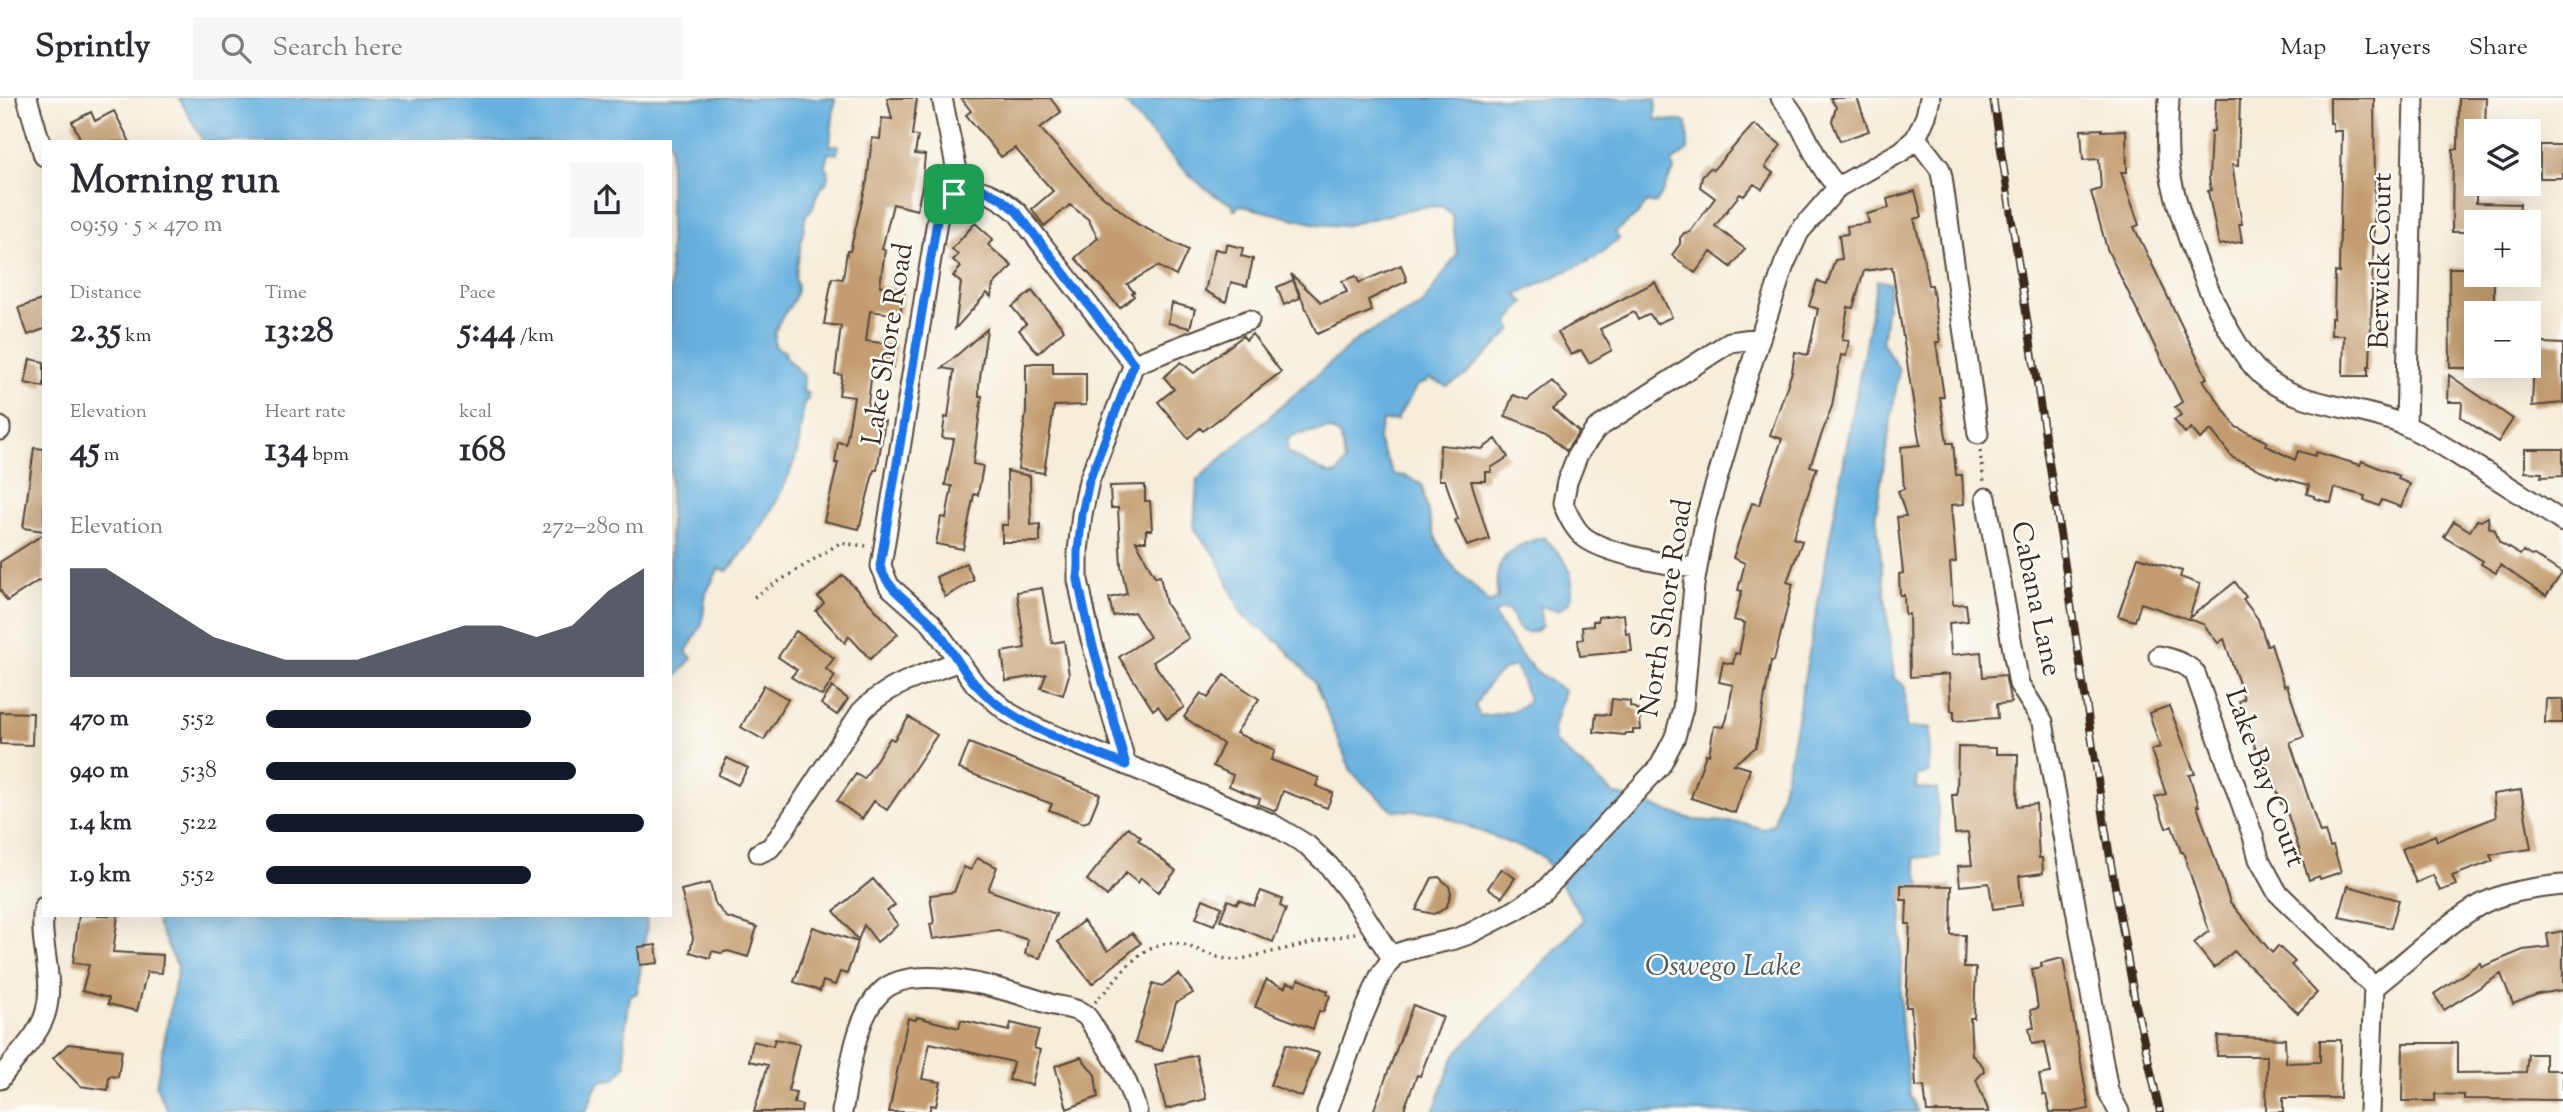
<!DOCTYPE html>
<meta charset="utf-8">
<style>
:root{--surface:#fff;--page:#f7f7f7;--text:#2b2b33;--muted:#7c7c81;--line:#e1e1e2;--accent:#111827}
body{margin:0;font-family:"Sorts Mill Goudy",serif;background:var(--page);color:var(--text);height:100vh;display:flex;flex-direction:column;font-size:26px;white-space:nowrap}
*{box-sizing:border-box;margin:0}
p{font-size:23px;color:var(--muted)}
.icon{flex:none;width:38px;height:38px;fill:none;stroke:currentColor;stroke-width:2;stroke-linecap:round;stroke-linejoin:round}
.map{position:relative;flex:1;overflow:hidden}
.details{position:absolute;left:42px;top:42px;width:630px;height:777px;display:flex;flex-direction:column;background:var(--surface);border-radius:0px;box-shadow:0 7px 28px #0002}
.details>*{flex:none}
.buttons{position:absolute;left:2464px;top:21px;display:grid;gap:14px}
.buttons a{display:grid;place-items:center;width:77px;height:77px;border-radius:0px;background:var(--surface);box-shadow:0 7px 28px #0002;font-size:35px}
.pin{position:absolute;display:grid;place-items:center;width:60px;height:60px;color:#fff;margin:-30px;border-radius:14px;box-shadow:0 4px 10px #0006}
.round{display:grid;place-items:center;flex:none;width:74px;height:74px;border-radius:0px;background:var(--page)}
.headline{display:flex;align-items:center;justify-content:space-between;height:119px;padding:0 28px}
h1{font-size:38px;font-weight:800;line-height:52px}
.metrics{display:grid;grid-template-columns:repeat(3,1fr);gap:10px;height:119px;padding:7px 28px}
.metrics div{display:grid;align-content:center}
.metrics b{font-size:35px;font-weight:800}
.metrics small{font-size:19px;font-weight:400}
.metrics p{font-size:19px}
.chart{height:196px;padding:14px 28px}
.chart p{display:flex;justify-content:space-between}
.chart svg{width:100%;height:126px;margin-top:7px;fill:var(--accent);opacity:.7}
ul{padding:0 28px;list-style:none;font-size:23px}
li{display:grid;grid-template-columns:112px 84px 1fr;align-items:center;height:52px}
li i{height:18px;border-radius:9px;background:var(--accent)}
header{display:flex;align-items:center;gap:42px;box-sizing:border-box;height:98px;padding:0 35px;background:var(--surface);border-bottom:2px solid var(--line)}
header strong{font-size:33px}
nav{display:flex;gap:38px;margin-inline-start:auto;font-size:24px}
.search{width:490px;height:63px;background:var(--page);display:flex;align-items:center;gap:18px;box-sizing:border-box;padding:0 24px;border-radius:0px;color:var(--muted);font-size:26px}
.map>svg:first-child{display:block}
.water{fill:#67b1df;stroke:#516e7e;stroke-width:2;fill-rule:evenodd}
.building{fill:#c39d71}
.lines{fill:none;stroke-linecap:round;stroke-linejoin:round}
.minor-casing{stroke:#57473a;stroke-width:23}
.path{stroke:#57473a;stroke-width:3.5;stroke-dasharray:2 5;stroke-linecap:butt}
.minor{stroke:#fff;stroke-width:19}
.rail-casing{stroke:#3b2a1e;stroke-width:8}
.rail{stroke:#fdfcf7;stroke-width:5;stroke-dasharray:16;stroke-linecap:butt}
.route-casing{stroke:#fff;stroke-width:14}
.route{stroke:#1a73e8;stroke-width:9}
.labels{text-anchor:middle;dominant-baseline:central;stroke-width:5;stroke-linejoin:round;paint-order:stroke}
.street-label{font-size:28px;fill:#3b2a1e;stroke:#fdfcf7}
.water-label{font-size:30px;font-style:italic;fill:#4a5962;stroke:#fdfcf7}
</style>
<header>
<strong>Sprintly</strong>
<div class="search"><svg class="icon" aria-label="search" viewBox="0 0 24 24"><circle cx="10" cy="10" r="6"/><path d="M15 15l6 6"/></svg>Search here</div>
<nav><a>Map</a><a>Layers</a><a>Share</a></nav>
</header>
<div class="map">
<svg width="2563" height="1014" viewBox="0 0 2563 1014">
<rect width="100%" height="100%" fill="#fdfcf7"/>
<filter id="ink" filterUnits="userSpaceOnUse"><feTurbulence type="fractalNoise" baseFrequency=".0143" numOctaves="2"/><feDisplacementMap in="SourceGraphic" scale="14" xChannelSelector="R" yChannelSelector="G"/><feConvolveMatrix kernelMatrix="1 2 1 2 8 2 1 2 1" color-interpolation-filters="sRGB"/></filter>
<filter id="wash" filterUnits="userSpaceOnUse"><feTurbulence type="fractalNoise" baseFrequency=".00686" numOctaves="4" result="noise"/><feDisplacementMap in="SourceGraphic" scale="28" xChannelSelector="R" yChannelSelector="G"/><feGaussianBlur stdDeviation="1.57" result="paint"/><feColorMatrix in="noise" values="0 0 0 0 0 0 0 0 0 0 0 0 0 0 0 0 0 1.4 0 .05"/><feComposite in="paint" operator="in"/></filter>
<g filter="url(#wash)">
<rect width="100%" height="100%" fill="#f6edda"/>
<path class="water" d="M179,0h656l-5,47 9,1 -2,8 -9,-1 -3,13 3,6 -1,10c-16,13 -8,23 -21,33l-11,63c10,28 -25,36 -20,68l10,6 2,7 17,17 -1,16 5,1v7l-4,2c-3,17 -3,37 -8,54 -13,40 -40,84 -69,115l-8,-3 -13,25 -4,31 -16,28 6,6 -14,17 -8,4v-537h-466z
M1121,0h535l-1,21 32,3 1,28 -16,12 2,9c-9,10 -9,23 -19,33l-8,-2 -10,13 -22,17 4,7 -24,19 -79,37 8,7 -15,20 3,8 -47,46 -18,10 -17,-7 -13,7 -21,34 -14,1 -4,20 16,34 12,1 16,9c7,33 11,60 35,86 11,11 22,18 31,32l10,-4c-7,-39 11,-53 46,-62 20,22 33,32 26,65l-12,9 -19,-5 3,20c-8,8 -14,8 -24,3l-8,-18 -8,-2 -8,6c24,37 30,52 70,75l-11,40 2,12 58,51 81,27 49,3 20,6 11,-6 16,-66 87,-477 13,3 -8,60 17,26 -23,144 18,165 11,8 1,42h24l-1,45 -12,2 -1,13 21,1 3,67 -26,2 7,28 -19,2 -1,131 9,76 7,17h-484l22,-58 129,-134 -41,-63 -109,-45 -42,-2 -40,-37 -38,-92 -33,-37 -39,-29 -25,-57 -23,-29 3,-49 163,-143 62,-32 35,-51 -5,-39 -10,-9 -27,2 -71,18 -27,-2 -79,-19 -2,5h-3v-6c-36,-11 -87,-76 -112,-106zM1328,331c16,3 15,20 17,33l-8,12h-8l-38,-19 -4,-4 1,-12 6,-4zM1516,568l13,33c-9,14 -33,15 -49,17l-5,-10c9,-17 22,-38 41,-40z
M159,817h487l1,9 -10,69 -7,4 -6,41 2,27 -11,14 -13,1 -6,7 -10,25h-418l-12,-26 22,-119 -21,-43z"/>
<g id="blocks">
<path class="building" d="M887,0h30l-5,37 6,1 -3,18 10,1 -3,32 -5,23 -24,-6 -11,45 3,1 -5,36 24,4 -4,25 -30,-4 -4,30 30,4 -3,22 -20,-3 -6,47 9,2 -1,7 10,1 -8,49h-3l-15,59 -35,-8 14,-58h-3l3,-21 8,2 8,-47 -15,-2 3,-20 -7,-1 6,-48 -17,-2 8,-46 11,1 4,-28h3l17,-70 5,-43 8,1 2,-21 10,1z
M961,0h89l11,14 -21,16 52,59 45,37 51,26 -12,26 -18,-10 -31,18 7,8 -2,1 2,3 -14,12 -45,-50 23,-20 -10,-19 -18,-14 -26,21 -12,-17 21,-18 -38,-43 -14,9 -35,-42 5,-4z
M1830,0h27l12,33 -29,10 -8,-20 4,-14z
M2216,0h24l-2,68 -6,-1 10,59h-3l3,18 -23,3 -11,-54 3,-1 -2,-12 2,-47h3z
M2330,0h44l1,87 -5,181h-2v10h-25l1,-41h-13v-17h3l1,-46 4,1 3,-142h-9v-8h-3z
M2459,0h27l-1,32 -9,-1v74l44,1 -1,18h-43v10h-24l1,-83h5z
M114,13l16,31h-48l-10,-20 19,-10 4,9z
M1754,26l27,21 -16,22 8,6 -11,16 -8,-5 -10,12 -4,-2 -25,32 30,23 -14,18 -20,-15 -16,21 -23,-18 8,-11v-6l4,-5 6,-1 25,-34 -15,-11 2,-10 8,-9 3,2z
M2102,31v2l24,-1 1,42h-6l18,53 -5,2 73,151 -4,2 33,47 31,15 -2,3 30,15 3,-9 17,5 1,-4 44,13 2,-4 37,15 -1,3 12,5 -9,23 -19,-7 -3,6 -15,-6 1,-4 -30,-8 -4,15 -17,-5v-2l-7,-2 2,-9 -31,-8v1l-45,-20 -22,-28 -11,9 -9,-11 -6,5 -11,-13 7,-5 -6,-8 7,-5 -75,-153 -16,-57 10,-3 -2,-30 -16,1 -2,-30z
M2540,47h23v33h-23z
M1915,93l7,26 -8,2 9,36 5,30h4l8,57h-4l8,55h-4l7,46h6l3,32h6l2,29 -13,1 5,57 -6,1 3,42 13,-1 2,17 -19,2 2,32 30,-3 2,25 22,-2 6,28 -14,1 1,14 -44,3v-10h-3l-2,-37 -39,3 -1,-63h-4l-1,-19h-4l-1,-21 4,-1 -6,-56 9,-1 -8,-25 6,-2 -3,-42 19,-2 -28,-178 -28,4 -11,37 -5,-1 -6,33 7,1 -3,15 -5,-1 -9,51 -22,60 7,2 -24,70 9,3 -15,41 6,2 -19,77h-3l-15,86 -22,17 16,5 -15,44 -44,-15 15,-44 3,1 5,-29 10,1 3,-9 6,-33 -14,-3 4,-20 10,2 2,-11 4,1 6,-31 -11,-3 8,-29 -4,-1 7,-27 -12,-5 19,-55 7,2 23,-66 -12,-4 22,-63 3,-20 13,3 10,-46 -9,-3 8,-25 10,3 8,-24 7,-1 -3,-24 9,-1 -1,-8 22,-3 -2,-9 22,-6 -2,-9z
M975,125l18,16 -5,6 24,21 -19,19 -2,12 -4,-4 -32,36 6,-46 -8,-7 8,-9 -8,-7 5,-5 -6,-6z
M1226,146l17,4 -2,8 12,3 -6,27 -16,-4 -5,20 -21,-11 10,-42 10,2z
M1401,167l6,16 -39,19 4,11 -55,23 -26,-60 30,28 26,-10 -5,-11 14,-5 3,7z
M2449,170h27v7h18v30h-15v8h-3v55h-26z
M1293,182l7,18 -16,7 -7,-18z
M1655,184l17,35 -16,7 -6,-10 -12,6 -4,-8 -34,17 12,21 -23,13 -8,-13 -10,5 -13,-23z
M1032,193l32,39 -26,23 -19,-23 7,-6 -14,-17z
M44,201v30l-16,6 -10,-27z
M1172,205l23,6 -5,19 -22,-5z
M987,231l-8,56v11h3l-9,68 10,2 -5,29 -4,-1 -11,55 -27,-5 5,-27 5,1 6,-32 -7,-1 9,-46 -12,-1 3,-21 3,1 6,-48 -12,-2z
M1252,236l29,38 -78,59 -3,-3 -12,10 -30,-36 16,-13 -10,-12 17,-15 13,11 49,-37 3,4z
M2542,245l21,1v59l-31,3 2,-51 7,1z
M30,261l14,3v25l-19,-4z
M1035,265h18v10h33v32l-32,1 -10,67 -26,-4 8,-56v-49z
M2449,277l64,44 -15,23 -37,-25 1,-15h-14z
M1552,283l15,16 -14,11 26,24 -13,19 -19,-19 -42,-16 8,-21 14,5z
M1496,341l12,18 -17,11v4h-5v9h-15l18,58 -22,7 -12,-26 3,-1 -13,-39h-6l1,-35 42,4z
M34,350l10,1v82l-21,-3z
M2525,351h38v27l-22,1 1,-4 -17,-1z
M1007,373l23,5 1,49 9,-1v18h-38v-17h6z
M1145,387v16h5l2,29h-6v11h-10l19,36 5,-1 6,28 23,34 -36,24 31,45 -17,12 -9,-13 -5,4 -34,-53 31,-20 -16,-25 -21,4 -4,-18 18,-4 -6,-28 -3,-58h-7l-1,-22z
M2488,419l1,10 6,3 4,12 21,13 3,-4 8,5 3,-1 28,18 -16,23 -46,-31 -4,8 -15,-9 2,-3 -39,-24 10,-16 16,10 7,-11 4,1z
M44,436v48l-6,-1 -31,20 -7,-11v-28z
M2138,459l44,14 -2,6 20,7 -11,34 46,-36 11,15 -3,2 15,20 9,26 4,-1 13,42 3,-1 17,52 -14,5 30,91 5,-1 5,15 3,-1 8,26 -21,7 -1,-3 -10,4 -25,-77 -3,1 -6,-20h-2l-11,-33 -5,2 -18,-52 5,-2 -20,-60 -6,4 -15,-19 -62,-21 -6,18 -17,-5z
M966,465l8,17 -29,17 -9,-20z
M843,477l55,59 -28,25 -21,-23 -4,7 -29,-32 8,-8 -6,-6z
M1042,490l10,55 12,-2 5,34 -6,20 -22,-7 5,-14 -40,7 -4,-29 23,-4 -8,-56z
M1624,516l2,20 4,-1 2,18 -52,5 -2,-16 5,-1 -1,-12 11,-1v-5h5v-4z
M796,533l38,27 -8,11 9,7 -13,20 -31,-19 6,-7 -19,-13z
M1224,577l35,24 -23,34 39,17 -4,10 48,18 -3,8 17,7 -6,15 -44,-17 -7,20 -18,-7 2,-5 -31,-13 4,-11 -20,-9 10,-22 -39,-27 17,-24 7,5z
M764,587l24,14 -24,41 -23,-13z
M832,589l16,12 -11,16 -16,-11z
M1612,601l18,2v5l9,4 2,20h-8v3h-7l-1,2 -31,-3 2,-18 14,1z
M2546,601h17v24h-18z
M2169,608l26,68 -6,1 10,31h-2l33,96 42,51 6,-7 17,16 -4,3 26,28 -19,20 -64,-62 -20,17 -20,-25 15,-12 -26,-79h-2l-9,-26 -6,2 -11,-31 11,-3 -15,-44 9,-3 -11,-34z
M0,614l33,1 -1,32 -32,-1z
M909,619l28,18 -50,75 -13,-9 -12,18 -25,-18 19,-27 8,5 26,-41 4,2z
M969,645l131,51 -11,27 -6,2 -34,-13 3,-6 -93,-35z
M1958,649l38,1v6h22l-1,52 19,-2 3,54h3l1,15 -24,3 3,29 -29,4 -4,-26 -29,3 -2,-20 14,-1 -4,-32 -13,1 -3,-39h5z
M727,660l21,10 -10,17 -20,-10z
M2521,692l10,59 -41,6 3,6 -41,15 4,9 -16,6 -7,-16 -17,8 -14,-34 33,-14 2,6 59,-24 -3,-23z
M1128,729l13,10 -3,3 38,31 -18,21 -17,-14 -3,5 -12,-10 -19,23 -20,-16z
M977,760l20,9 -9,23 68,24 -16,44 -15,-4 3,-14 -30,-10 -65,9 -3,-15 4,-1 -4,-28 24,-3 10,-25 7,3z
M1501,771l14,9 -13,19 -14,-9z
M1439,779l10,9 2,7 -4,13 -8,6 -6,2 -17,-4 16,-32z
M873,781l22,26 -8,6 11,14 -21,17 -13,-17 -6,15 -24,-29z
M710,785l5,20 11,14 31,10 -9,30 -20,-6 -7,2 -9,-2 -2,7 -20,-6 3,-14 -12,-48z
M1901,787l51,1 -1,49h14l-1,33h12l-2,50h-4l2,37 11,11 1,5 -8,9 13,32h-62l-3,-26 -8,1 -5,-80h-5l4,-83h-4l1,-24h-6z
M2348,788l51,14 -8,28 -52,-11z
M1261,793l21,8 -2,7 6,3 -13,33 -53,-22 8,-20 9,4 2,-4 15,6z
M1203,801l19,8 -8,18 -18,-7z
M79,817h39l-5,37 50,3 -1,18 -15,-1 -10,39 -29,-7 1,-6 -27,-7 7,-26 -16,-2z
M1083,823l25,30 24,-18 9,10 -49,41 -34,-42z
M813,829l45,15 -11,32 -7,-2 -5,13 -12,-4 -3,10 -26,-9z
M2563,833v59l-25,4 -25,10 -12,-30 -57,36 -10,-16 46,-31 2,4 41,-17 26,-3 -2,-13z
M656,847l2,18 -18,2 -2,-18z
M2063,860l26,151 -16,3h-23l-4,-17h-3l-4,-20 12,-2 -6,-31 -13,2 -3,-16h5l-3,-18 7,-2 -6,-39 10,-2 -1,-4z
M1179,876l14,19 -17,10 -14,48 -27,-8 18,-60 9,3z
M1299,881l29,12 -1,3 3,2 -7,16 -4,-1 -6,18 -58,-22 11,-27 19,8 2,-6 9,3z
M1413,907l30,12 -23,59 -3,-1 -14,37h-30z
M917,919l42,11 2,-8 48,11 2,-8 28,7 -5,18 6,2 -8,35 -23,-5 4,-18 -83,-19 -8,36 19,3 -5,24 -5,-1 -2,7h-40l19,-94 8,2z
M2218,938l67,3 1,24 34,-1v-22h21l-1,58h-57v14h-17l1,-56h-50z
M775,941l24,5 -11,47 8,1 -2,11 8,2 -1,7h-47l14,-47 -19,-4 4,-20 20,5z
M2403,945h54v30l69,-1 2,-18h17v16h18v30l-99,-1v-4l-29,-1v7h-33z
M68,946l54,6 -4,27 -9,-1 -1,14 -28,-4 -27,-28z
M1286,946l33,9 -17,44 -32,-12z
M1196,957l10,44 -40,10 -11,-44z
M1081,959l14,18 3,22 -31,12 -12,-43z"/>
</g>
</g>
<g filter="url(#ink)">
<use href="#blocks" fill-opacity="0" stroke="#57473a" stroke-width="2"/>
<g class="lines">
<defs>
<path id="minor" d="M27,0l17,58
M942,0l14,68 9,24
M1781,0c25,27 31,63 57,89
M2169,0c-1,25 -3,50 1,74 9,52 56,179 99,209 40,27 92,25 135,44 23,10 44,24 65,37 32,19 63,39 94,60
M1916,40l24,31 2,8 36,257
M1134,266l115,-44
M2406,327l8,-327
M0,329v3
M1986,400l33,186 24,38 65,369 11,21
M1697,470c-28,-3 -91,-14 -113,-31 -10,-8 -16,-22 -21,-33l4,-22 11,-28 18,-25 134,-87 30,-4
M2159,558c13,3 27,7 36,17l58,163 6,23 18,33 97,95 -5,125
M1126,667l-37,-133 -11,-52v-28l4,-38 7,-33 45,-117 -117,-152c-29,-25 -66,-38 -80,9l-56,345 8,20 42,37 45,62 33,28 27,15 236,96 35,21 22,21 23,30 40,62
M759,755l11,-5 9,-11 82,-125c26,-28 63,-37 98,-51
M2374,889c32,-25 65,-57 99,-78 26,-17 60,-21 90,-24
M0,981c14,-21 40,-43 46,-68 9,-34 -8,-70 -2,-104
M842,1014c7,-35 12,-94 39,-120 33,-33 130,-1 169,12 10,3 27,4 35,11 5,4 8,12 12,17 18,25 32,50 40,80
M1327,1014l33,-89 20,-47 12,-18 7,-5 12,-4 44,-10 14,-5 47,-24 27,-18 117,-126 15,-29 8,-29 11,-123 12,-68 38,-130 40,-122 15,-33 39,-45 64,-36 14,-13 10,-22 4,-18"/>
</defs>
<use href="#minor" class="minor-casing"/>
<path class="path" d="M1980,353l4,31
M754,499l86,-54 26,3
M1095,904c24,-23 47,-66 85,-58 21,5 33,15 57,16l118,-27"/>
<use href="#minor" class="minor"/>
<defs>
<path id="rail" d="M1993,0l117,760 25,143 25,111"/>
</defs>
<use href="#rail" class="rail-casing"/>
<use href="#rail" class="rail"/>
</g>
</g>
<g class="lines" filter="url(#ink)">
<defs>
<path id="route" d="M982,91l18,9 17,14 117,152 -45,117 -7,33 -4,38v28l11,52 37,133c-51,-21 -111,-38 -150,-80 -17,-18 -27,-41 -43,-60 -18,-21 -45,-32 -53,-59l57,-345c7,-24 20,-31 45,-32z"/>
</defs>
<use href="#route" class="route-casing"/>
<use href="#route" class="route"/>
</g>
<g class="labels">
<g class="street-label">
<text transform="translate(2382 163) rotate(-89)">Berwick Court</text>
<text transform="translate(889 246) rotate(-81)">Lake Shore Road</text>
<text transform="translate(2035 501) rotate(78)">Cabana Lane</text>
<text transform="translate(1667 510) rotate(-81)">North Shore Road</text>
<text transform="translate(2264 680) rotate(70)">Lake Bay Court</text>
</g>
<g class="water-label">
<text x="1723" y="869">Oswego Lake</text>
</g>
</g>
</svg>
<div class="buttons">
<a><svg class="icon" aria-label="layers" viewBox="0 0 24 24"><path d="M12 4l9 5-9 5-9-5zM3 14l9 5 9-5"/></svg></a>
<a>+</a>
<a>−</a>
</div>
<div class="pin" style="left:954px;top:96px;background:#1e9e55"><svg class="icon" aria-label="arrive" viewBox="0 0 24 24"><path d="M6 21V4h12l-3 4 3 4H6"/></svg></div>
<section class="details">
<div class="headline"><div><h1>Morning run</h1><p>09:59 · 5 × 470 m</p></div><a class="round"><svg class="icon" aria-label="share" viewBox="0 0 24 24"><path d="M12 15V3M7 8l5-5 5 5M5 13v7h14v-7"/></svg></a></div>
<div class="metrics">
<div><p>Distance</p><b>2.35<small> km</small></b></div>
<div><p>Time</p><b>13:28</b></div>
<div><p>Pace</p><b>5:44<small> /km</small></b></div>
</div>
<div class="metrics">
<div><p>Elevation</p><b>45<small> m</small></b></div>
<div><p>Heart rate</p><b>134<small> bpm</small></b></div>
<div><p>kcal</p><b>168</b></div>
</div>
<div class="chart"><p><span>Elevation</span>272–280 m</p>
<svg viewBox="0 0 160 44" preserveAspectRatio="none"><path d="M0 44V6L10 6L20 14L30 22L40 30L50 34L60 38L70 38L80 38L90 34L100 30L110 26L120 26L130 30L140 26L150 14L160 6V44z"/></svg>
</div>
<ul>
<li><b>470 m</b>5:52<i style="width:70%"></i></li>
<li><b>940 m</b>5:38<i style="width:82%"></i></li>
<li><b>1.4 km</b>5:22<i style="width:100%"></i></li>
<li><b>1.9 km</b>5:52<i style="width:70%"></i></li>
</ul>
</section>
</div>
